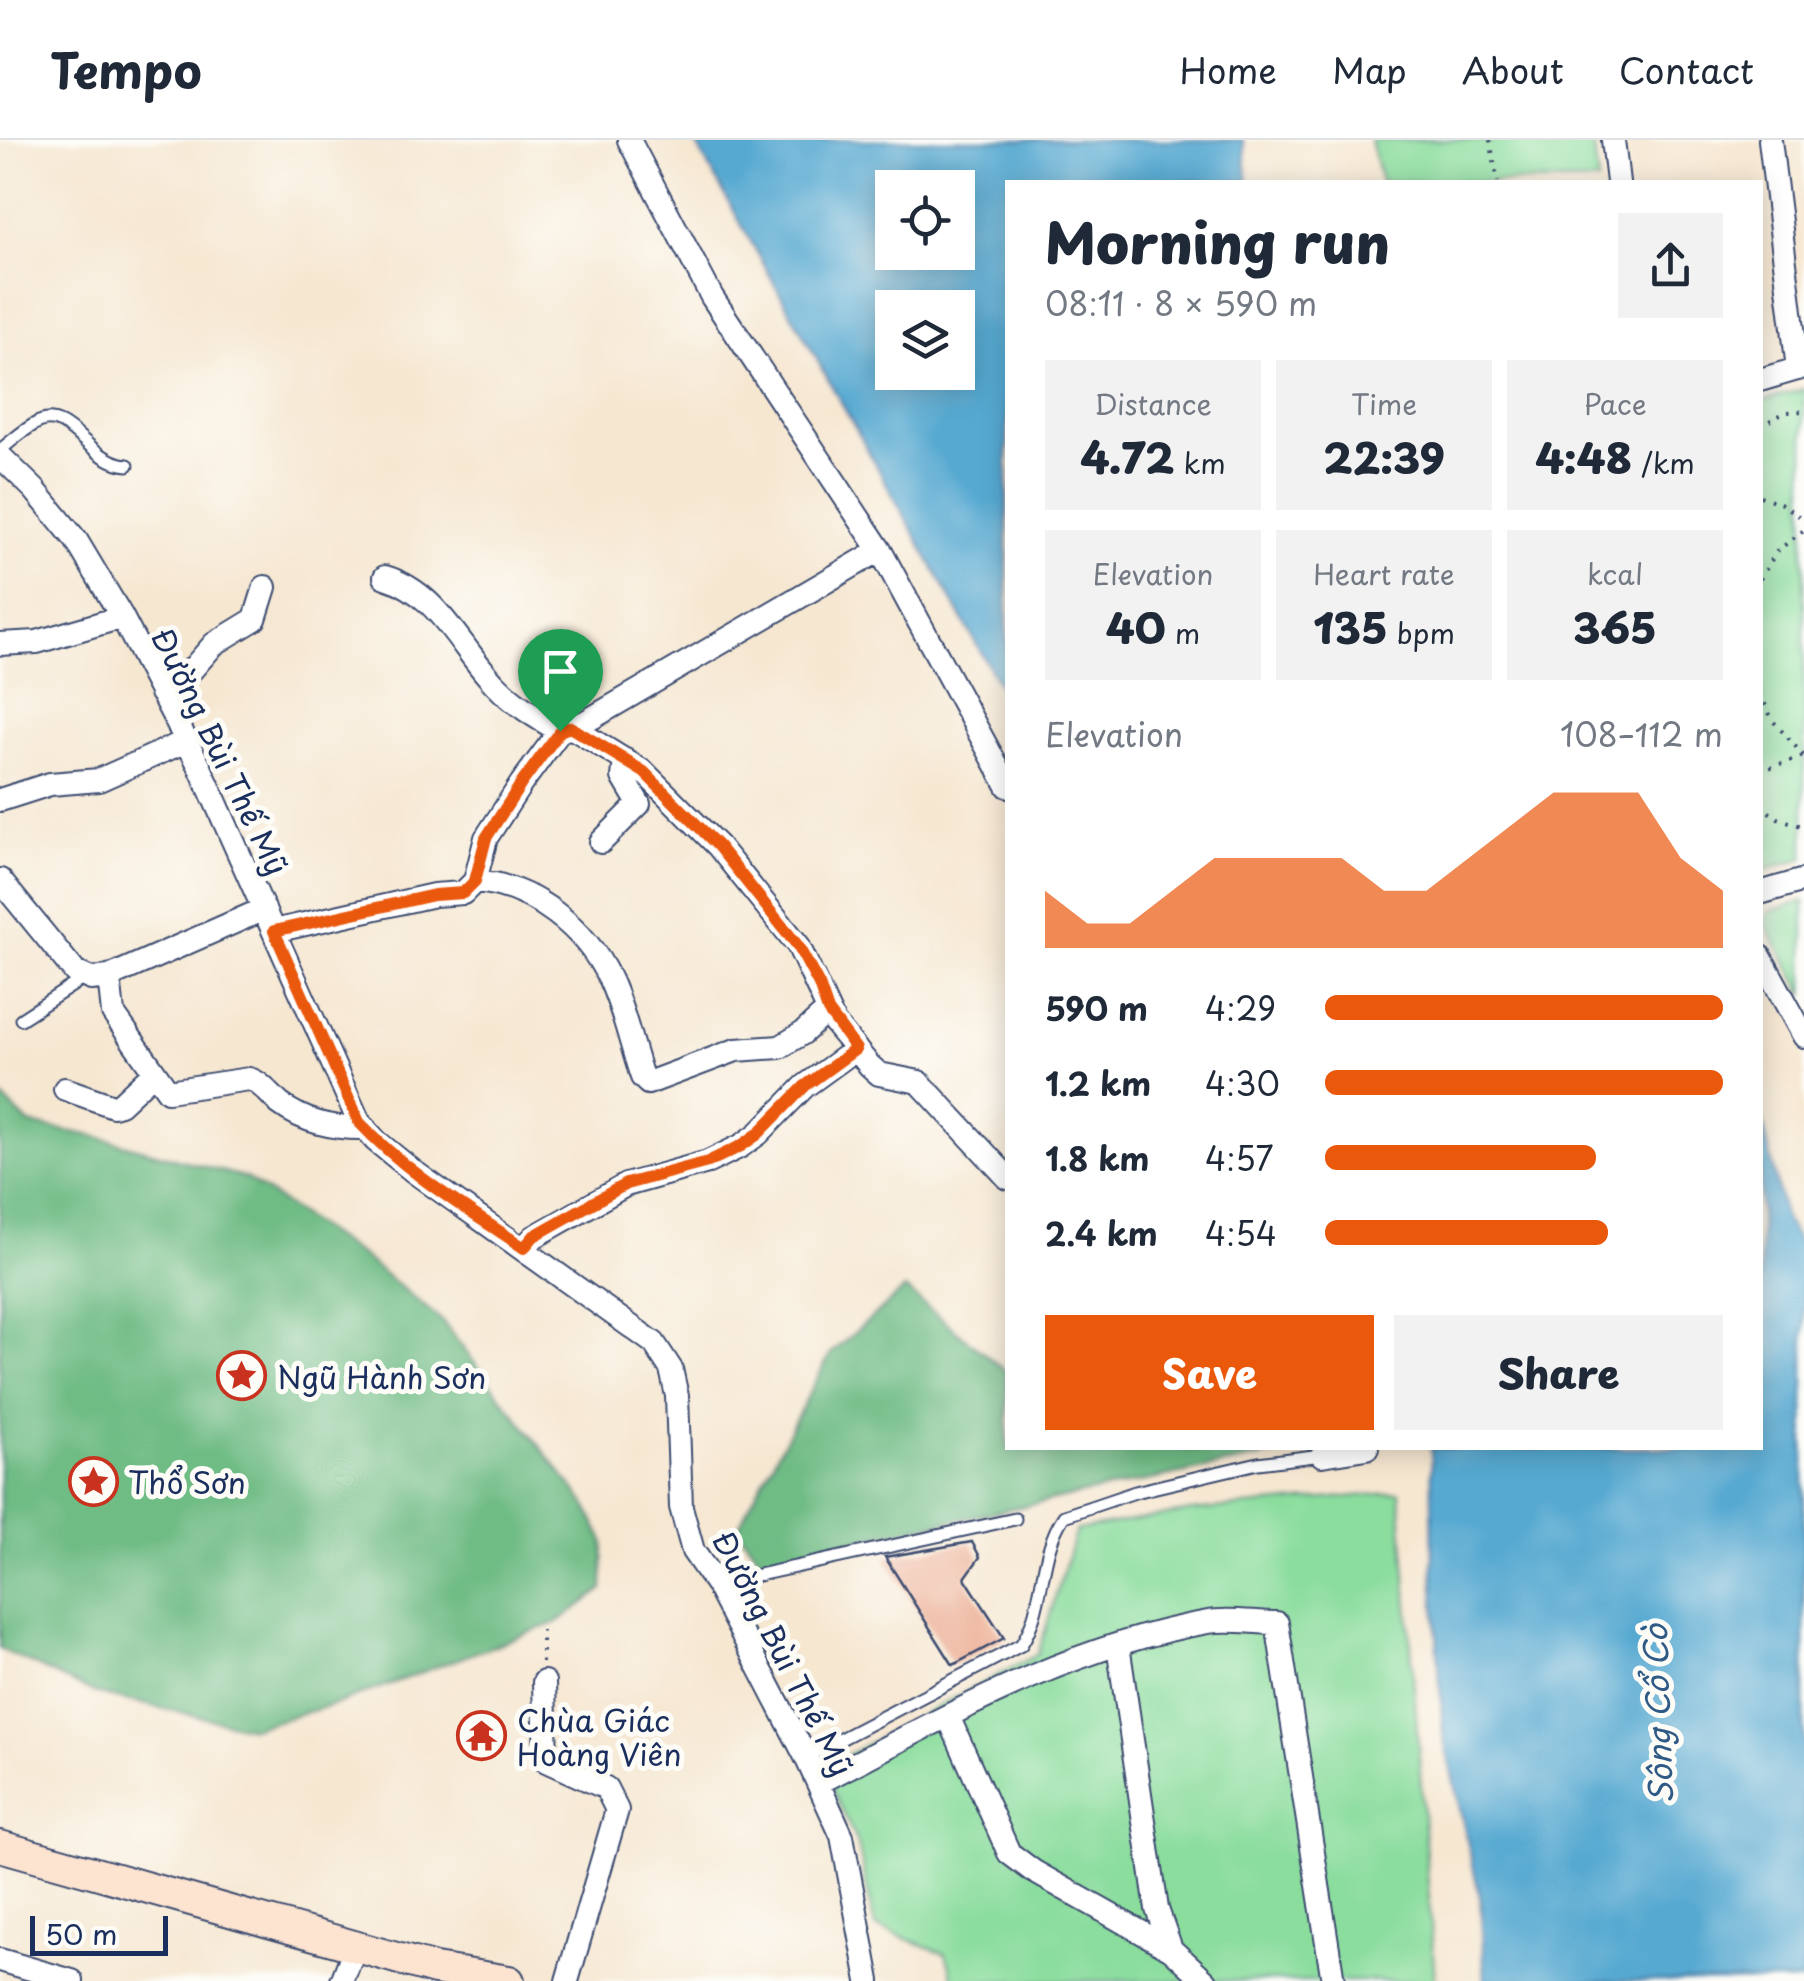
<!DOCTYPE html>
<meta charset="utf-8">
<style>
:root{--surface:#fff;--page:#f2f2f3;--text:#1f2937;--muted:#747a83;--line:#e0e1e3;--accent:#ea580c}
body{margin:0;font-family:"Playpen Sans",sans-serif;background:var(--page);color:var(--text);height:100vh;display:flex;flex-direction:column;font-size:38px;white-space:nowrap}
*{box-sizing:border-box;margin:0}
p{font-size:32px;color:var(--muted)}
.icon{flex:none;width:55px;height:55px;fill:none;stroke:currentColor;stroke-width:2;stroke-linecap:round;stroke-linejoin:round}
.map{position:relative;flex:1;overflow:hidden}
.panel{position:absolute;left:1005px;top:40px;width:758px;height:1270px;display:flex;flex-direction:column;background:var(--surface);border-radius:0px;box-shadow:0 5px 25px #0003}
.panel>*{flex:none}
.buttons{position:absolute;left:875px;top:30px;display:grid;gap:20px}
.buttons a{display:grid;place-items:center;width:100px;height:100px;border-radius:0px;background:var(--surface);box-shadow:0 5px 25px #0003;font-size:50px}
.scale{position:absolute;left:30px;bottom:25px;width:138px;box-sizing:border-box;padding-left:10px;border:5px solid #1b2f5e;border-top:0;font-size:28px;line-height:35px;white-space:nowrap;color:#1b2f5e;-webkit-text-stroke:8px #fdfcf7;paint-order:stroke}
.pin{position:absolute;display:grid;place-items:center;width:85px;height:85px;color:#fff;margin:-102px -42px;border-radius:50% 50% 50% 0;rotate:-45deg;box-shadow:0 0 10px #0007}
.pin .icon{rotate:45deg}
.round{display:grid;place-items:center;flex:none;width:105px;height:105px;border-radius:0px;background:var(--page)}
.headline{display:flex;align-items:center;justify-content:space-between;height:170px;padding:0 40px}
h1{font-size:55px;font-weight:800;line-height:75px}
.metrics{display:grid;grid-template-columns:repeat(3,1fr);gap:15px;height:170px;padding:10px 40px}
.metrics div{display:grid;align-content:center;border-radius:0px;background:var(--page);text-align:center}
.metrics b{font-size:42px;font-weight:800}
.metrics small{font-size:28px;font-weight:400}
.metrics p{font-size:28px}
.chart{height:280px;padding:20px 40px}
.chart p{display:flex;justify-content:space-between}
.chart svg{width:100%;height:180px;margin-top:10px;fill:var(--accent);opacity:.7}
.button{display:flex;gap:20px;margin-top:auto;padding:20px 40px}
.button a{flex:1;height:115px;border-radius:0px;background:var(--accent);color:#fff;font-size:40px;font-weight:800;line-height:115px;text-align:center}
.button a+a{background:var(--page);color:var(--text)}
ul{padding:0 40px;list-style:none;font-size:32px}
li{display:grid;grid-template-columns:160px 120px 1fr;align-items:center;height:75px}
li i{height:25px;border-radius:12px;background:var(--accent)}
header{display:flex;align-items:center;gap:60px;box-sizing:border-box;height:140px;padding:0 50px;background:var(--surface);border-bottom:2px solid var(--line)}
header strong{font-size:48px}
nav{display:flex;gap:55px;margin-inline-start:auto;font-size:35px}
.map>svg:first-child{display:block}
.green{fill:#8bdd9e;stroke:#53867e;stroke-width:2.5}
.forest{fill:#70bc85;stroke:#467672;stroke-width:2.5}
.water{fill:#56a9d1;stroke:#386c98;stroke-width:2.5;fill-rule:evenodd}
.building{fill:#eba88d}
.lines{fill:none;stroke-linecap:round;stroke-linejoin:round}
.lane-casing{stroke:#3c4b6f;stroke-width:15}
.street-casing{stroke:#3c4b6f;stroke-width:26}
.secondary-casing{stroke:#3c4b6f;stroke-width:34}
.path{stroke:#3c4b6f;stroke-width:4;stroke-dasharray:2.5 8;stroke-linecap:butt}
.lane{stroke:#fff;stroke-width:11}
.street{stroke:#fff;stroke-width:22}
.secondary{stroke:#fde4d1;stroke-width:30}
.route-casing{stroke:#fff;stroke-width:20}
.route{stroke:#ea580c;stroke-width:12}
.labels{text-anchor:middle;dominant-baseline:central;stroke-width:10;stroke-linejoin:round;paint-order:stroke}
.street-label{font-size:30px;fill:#1b2f5e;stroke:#fdfcf7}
.poi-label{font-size:30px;fill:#1b2f5e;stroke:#fdfcf7;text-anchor:start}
.water-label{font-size:32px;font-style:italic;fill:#305a86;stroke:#fdfcf7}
</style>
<header>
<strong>Tempo</strong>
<nav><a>Home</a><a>Map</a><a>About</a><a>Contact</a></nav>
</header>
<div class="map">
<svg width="1804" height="1841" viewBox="0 0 1804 1841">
<rect width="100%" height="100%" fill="#fdfcf7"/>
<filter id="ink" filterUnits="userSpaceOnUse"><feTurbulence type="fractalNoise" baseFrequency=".01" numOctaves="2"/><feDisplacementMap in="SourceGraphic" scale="20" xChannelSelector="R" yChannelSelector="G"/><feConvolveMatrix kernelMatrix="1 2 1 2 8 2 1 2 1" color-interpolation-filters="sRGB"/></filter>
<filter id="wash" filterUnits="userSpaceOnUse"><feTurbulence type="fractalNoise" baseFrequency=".0048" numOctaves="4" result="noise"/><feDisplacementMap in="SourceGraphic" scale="40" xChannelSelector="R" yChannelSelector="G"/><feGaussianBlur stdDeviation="2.25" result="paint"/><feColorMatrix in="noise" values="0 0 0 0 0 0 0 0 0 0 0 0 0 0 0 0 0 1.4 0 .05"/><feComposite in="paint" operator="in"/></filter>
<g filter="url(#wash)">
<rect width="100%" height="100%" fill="#f6e7d1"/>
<path class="green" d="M1371,0h222l5,42h-217z
M1804,249v469l-44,13v-469z
M1804,761v94l-36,-67 -2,-11 5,-6z
M1400,1352l35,489h-481l-8,-27 -71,-28 -17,-81 -36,-77 216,-114 38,-124 116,-19z"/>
<path class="forest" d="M0,955l29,29 65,12 152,42 122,83 72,58 144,183 20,39 -1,48 -45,33 -222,82 -85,24 -157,-35 -94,-44z
M905,1149l102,83 1,76h298l-545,112 -24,-31 94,-176z"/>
<path class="water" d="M694,0h549l5,42h-240l-1,517zM892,48h66v64h-66zM892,168h66v64h-66z
M1760,970l25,111 19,28v732h-319l-5,-84 -37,-162 -10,-163 -2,-124h329z"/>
<g id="blocks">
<path class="building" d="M972,1402l8,15 -15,21 39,60 -51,27 -68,-108z"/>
</g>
</g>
<g filter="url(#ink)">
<use href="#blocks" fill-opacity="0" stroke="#3c4b6f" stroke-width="2.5"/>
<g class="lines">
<defs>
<path id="lane" d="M0,310c12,-9 25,-22 39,-28 30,-14 51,41 89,43
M21,879l63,-41
M717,1444l298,-65
M806,1617l215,-112c25,-39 17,-91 43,-129l71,-24 123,-29 64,-8"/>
<path id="street" d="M629,0l83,157 168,253 128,236
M1613,0l5,42
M1770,0l28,229
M1760,240l44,-13
M0,316l34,33 42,51 46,77 77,148 160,357 17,19 37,30 241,172 17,26 6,27 4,111 12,44 23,33 90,173 36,79 27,145
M385,437c54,16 74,70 111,108 18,19 41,33 64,46
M0,504l37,-2 85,-25
M161,553l20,-11 33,-38 41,-25 10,-32
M571,587l73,45 74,74 80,99 36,78 35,42 10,9 40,8 89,96
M0,660l50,-16 49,-4 87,-39
M601,702l38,-38 -16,-27 2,-17
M0,740l75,92 16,7 18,-2 155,-68
M475,741c58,5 111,47 135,99 14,30 21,65 32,97l6,6 88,-33 44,-3 23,-14 24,-22
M1760,753l44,-13
M274,791l160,-36 29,-2 12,-12 11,-43 35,-54 39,-53 25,-9 295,-172
M1760,816l44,80
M109,837l4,36 55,78 81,-12c12,3 21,16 31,25 24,18 55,25 85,24
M65,949l48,17 7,-2 33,-31
M524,1108l10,-11 92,-52 82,-23 33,-16 17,-12 47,-48 51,-37
M1322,1315l45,-7
M1118,1505l39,264 14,40 35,32
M544,1542l2,79 60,27 11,22 -50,171
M948,1576l61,137 24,18 138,78
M818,1643c124,-64 250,-137 390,-161 21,-4 47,1 69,1l56,358
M0,1820l72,21
M342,1841l14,-36"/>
<path id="secondary" d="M0,1706l435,123 74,12"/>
</defs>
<use href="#lane" class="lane-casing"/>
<use href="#street" class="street-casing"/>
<use href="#secondary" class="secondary-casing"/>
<path class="path" d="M1490,0l8,42
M1760,286l26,-14 18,-1
M1760,356l20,7 24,17
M1760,439l17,-28 27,-21
M1760,554l13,27 31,35
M1760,631l44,-15
M1760,666l18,12 26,9
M542,1523v-33"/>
<use href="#lane" class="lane"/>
<use href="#street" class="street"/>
<use href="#secondary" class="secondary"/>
</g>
</g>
<g class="lines" filter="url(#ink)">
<defs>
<path id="route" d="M570,587l74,45 74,74 80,100 21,39 9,26 28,38 -51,37 -47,48 -17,12 -33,16 -82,22 -92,52 -10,12c-57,-39 -118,-75 -165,-126l-85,-191 160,-36 29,-2 12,-12 11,-43 35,-54 39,-53z"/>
</defs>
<use href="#route" class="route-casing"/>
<use href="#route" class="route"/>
</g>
<defs>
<symbol id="sight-ring" viewBox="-11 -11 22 22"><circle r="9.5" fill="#fdfcf7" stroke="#c8321e" stroke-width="1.5"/><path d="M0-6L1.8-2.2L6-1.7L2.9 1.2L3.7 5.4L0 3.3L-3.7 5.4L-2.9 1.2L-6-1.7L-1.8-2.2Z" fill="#c8321e"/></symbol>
<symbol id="temple-ring" viewBox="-11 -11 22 22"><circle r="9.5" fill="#fdfcf7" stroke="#c8321e" stroke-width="1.5"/><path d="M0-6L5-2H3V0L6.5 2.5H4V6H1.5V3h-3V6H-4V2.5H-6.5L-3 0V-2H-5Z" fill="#c8321e"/></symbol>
</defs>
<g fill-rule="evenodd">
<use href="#sight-ring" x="214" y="1208" width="55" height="55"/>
<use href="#sight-ring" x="66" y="1314" width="55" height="55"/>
<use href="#temple-ring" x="454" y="1568" width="55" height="55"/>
</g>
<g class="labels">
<g class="street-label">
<text transform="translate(221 611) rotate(64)">Đường Bùi Thế Mỹ</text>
<text transform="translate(784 1513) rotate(63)">Đường Bùi Thế Mỹ</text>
</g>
<g class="poi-label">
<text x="277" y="1236">Ngũ Hành Sơn</text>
<text x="128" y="1341">Thổ Sơn</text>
<text x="517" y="1579">Chùa Giác<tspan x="517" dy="34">Hoàng Viên</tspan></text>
</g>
<g class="water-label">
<text transform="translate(1657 1574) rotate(-92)">Sông Cổ Cò</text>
</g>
</g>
</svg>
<div class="buttons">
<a><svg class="icon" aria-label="locate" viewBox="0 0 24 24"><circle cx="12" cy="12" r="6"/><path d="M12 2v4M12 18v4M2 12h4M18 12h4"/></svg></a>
<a><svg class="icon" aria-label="layers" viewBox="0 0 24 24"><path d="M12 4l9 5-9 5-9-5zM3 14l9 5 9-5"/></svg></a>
</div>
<div class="scale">50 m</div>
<div class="pin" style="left:560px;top:591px;background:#1e9e55"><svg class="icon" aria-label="arrive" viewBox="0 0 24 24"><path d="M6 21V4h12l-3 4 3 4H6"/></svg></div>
<section class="panel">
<div class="headline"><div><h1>Morning run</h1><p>08:11 · 8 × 590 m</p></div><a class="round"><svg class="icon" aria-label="share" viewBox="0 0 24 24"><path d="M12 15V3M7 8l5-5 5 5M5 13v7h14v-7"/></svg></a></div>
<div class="metrics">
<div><p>Distance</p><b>4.72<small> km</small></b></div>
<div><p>Time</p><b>22:39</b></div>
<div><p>Pace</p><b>4:48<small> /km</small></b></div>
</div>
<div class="metrics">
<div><p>Elevation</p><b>40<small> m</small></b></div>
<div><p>Heart rate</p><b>135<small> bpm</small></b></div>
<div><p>kcal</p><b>365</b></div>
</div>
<div class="chart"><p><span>Elevation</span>108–112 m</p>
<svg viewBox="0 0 160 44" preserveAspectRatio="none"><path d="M0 44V30L10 38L20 38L30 30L40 22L50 22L60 22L70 22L80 30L90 30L100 22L110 14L120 6L130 6L140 6L150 22L160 30V44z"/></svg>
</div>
<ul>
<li><b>590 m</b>4:29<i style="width:100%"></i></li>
<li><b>1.2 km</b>4:30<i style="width:100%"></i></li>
<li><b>1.8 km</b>4:57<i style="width:68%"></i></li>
<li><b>2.4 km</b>4:54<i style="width:71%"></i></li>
</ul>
<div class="button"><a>Save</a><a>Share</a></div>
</section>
</div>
